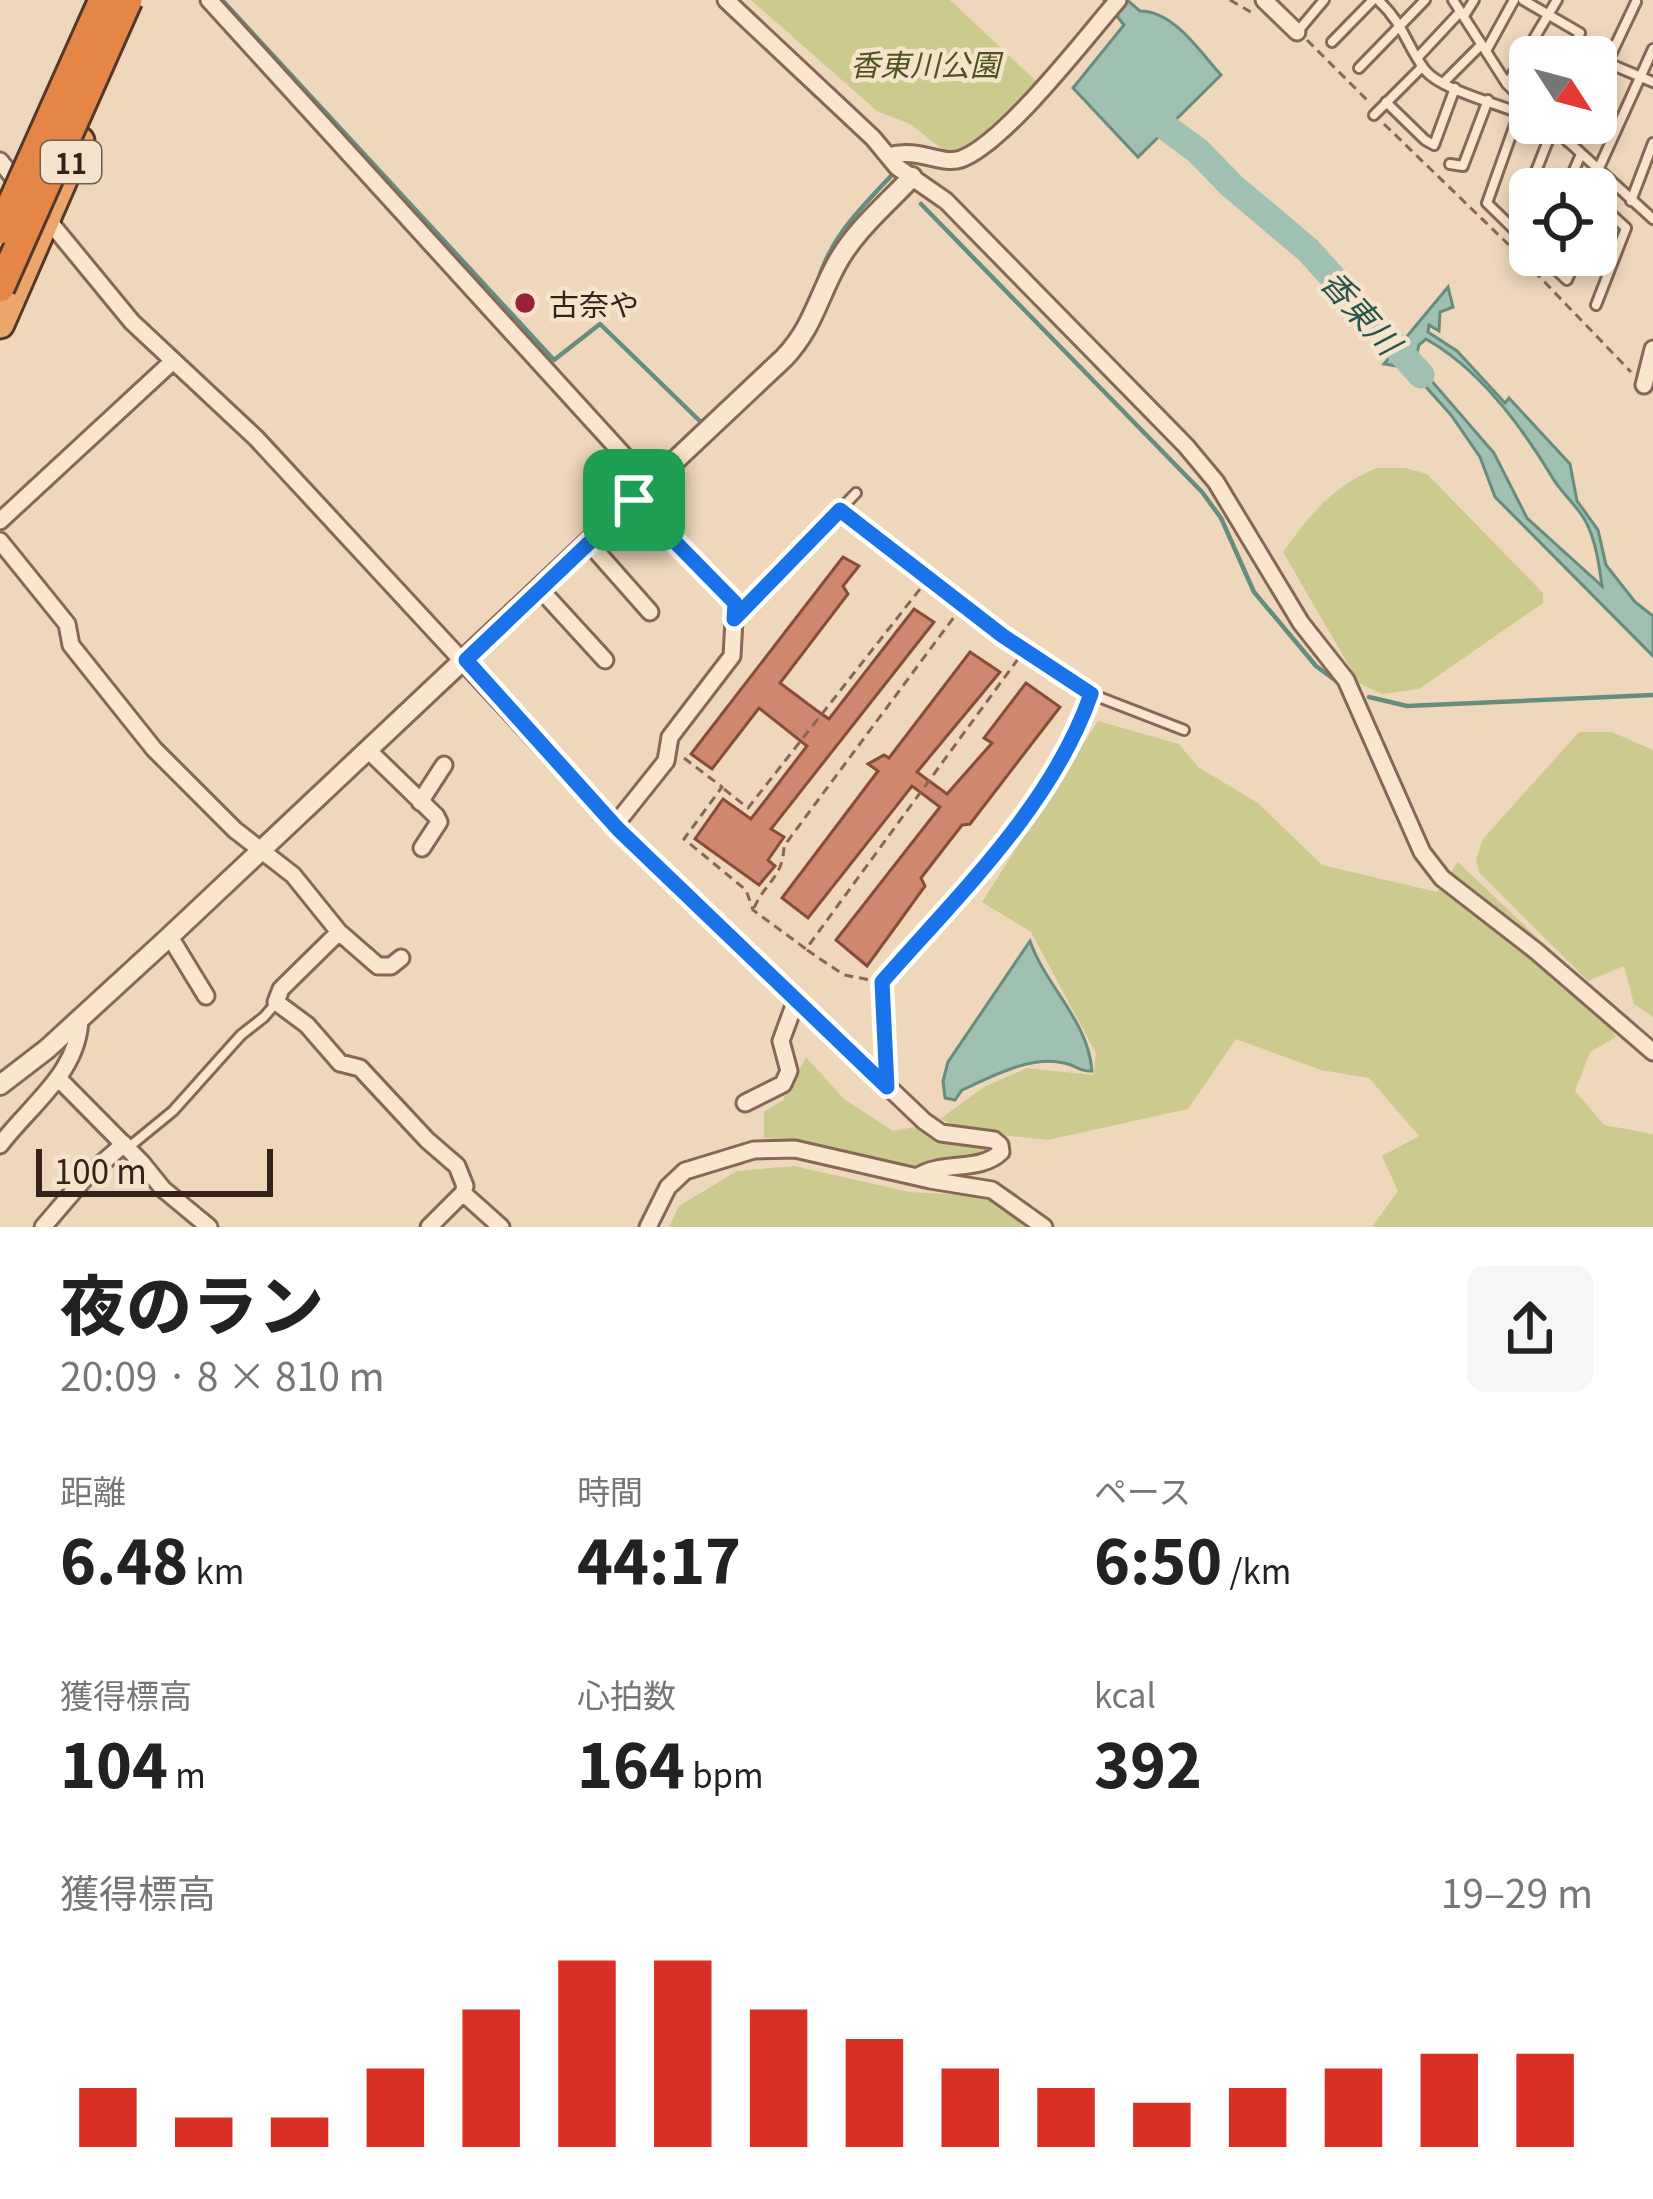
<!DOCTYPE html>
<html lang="ja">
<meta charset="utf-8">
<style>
:root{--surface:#fff;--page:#f6f6f6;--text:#222;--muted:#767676;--accent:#d93025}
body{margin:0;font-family:Georgia,"Noto Sans JP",serif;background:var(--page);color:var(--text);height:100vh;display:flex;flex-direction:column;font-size:45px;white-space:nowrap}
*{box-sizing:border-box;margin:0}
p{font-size:39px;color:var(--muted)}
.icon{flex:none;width:66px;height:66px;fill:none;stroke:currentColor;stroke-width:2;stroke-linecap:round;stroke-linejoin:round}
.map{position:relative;height:1227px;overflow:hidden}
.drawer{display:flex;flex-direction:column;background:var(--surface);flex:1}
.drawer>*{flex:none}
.needle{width:78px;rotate:126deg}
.tools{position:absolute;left:1509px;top:36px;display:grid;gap:24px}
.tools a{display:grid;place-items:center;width:108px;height:108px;border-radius:18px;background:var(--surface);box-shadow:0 6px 18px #0003;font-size:60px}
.scale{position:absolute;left:36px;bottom:30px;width:237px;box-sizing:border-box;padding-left:12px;border:6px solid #35231a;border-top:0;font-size:33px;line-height:42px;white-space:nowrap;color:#35231a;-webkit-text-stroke:9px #f6e3cb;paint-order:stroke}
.pin{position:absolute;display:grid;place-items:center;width:102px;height:102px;color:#fff;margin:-51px;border-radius:24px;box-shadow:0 6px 18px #0006}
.round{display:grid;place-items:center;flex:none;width:126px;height:126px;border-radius:18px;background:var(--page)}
.head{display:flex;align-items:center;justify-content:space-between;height:204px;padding:0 60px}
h1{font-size:66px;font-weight:800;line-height:90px}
.stats{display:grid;grid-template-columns:repeat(3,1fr);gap:18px;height:204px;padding:12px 60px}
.stats div{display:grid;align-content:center}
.stats b{font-size:60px;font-weight:800}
.stats small{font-size:33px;font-weight:400}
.stats p{font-size:33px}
.chart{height:336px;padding:24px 60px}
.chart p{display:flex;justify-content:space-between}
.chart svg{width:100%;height:216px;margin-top:12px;stroke:var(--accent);stroke-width:6}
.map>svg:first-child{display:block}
.green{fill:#cdca8f}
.water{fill:#a0c0b1;stroke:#678d7e;stroke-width:3;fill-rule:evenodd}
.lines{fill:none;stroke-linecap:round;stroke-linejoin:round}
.stream{stroke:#678d7e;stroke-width:4.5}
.river{stroke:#a0c0b1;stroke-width:27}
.building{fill:#cf886f;stroke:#874c3a;stroke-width:3}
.service-casing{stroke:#876755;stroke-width:14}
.minor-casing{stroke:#876755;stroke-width:21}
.tertiary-casing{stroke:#876755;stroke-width:24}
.trunk-casing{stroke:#54372a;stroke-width:33}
.path{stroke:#876755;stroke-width:3;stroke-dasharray:9 6;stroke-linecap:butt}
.service{stroke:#fae6ce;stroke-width:8}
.minor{stroke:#fae6ce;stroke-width:15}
.tertiary{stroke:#fae6ce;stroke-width:18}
.trunk{stroke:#eca66b;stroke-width:27}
.motorway-bridge-casing{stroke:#54372a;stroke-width:33;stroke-linecap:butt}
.motorway-bridge{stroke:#e48646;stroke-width:27}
.route-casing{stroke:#fff;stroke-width:24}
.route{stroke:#1a73e8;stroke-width:15}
.poi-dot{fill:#982336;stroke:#f6e3cb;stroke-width:4.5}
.labels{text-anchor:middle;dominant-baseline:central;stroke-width:9;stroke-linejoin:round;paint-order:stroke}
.shield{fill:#f6e3cb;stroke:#6f5d4f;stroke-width:3}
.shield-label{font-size:27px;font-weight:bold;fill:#35231a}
.park-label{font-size:30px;font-style:italic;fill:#4e5220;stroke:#f6e3cb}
.poi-label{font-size:30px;fill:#35231a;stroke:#f6e3cb;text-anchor:start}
.water-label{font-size:33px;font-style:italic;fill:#29564c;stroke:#f6e3cb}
</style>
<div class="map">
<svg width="1653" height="1227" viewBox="0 0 1653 1227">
<rect width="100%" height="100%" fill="#efd7bb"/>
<path class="green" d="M751,0h199l86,81c-25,30 -49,64 -89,72l-37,-29 -33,-13z
M1377,468h29l21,6 116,119v10l-124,86 -37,5 -23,-11 -76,-131c27,-38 50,-66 94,-84z
M1098,721l81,23 19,23 60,36 64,62 115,27 21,-30 128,122 30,53 -26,15 -15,39 29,34 49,9v93h-281l26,-36 -16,-35 37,-20 -50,-58 -48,-8 -85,-31 -48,70 -140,31 -74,-8 -34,-13 44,-32 43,-19 67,7 2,-22 -65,-121 -49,-30z
M1579,732h33l41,18v267l-19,-13 -10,-38 -36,15 -109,-109 -3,-13 7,-20z
M806,1057l38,42 49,32 21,-4 24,14 48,6 2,7 -44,5 -34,9 -113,-28 -33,-2v-26l19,-12z
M794,1166l115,26 74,4 50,31h-364l10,-21 58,-35z"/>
<path class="water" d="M1104,0h23l13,11c34,0 60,41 81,64l-83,82 -65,-69 51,-63z
M1448,287l5,20 -13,5 -1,19 -10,-6 -1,7 29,19 48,52 4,-5 61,66 7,37 21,29 8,35 29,37 18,14v40l-158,-159 -15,-40 -29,-42 -42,-47 -25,-4zM1426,339c52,29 96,88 126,138 9,16 25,28 34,45 10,19 13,43 16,64l-75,-68 -33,-65 -71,-82 -7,-14 3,-12z
M1030,941c16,46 58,79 62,130 -13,1 -16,-6 -28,-8 -33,-8 -71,13 -102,27l-7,10 -10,-2 -2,-17 5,-19z"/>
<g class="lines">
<path class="stream" d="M222,0l332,360 46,-36 105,102
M921,204l281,288 19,26 33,74 62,74 23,17
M817,284c12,-45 43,-75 74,-108
M1369,697l38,9 246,-11"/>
<path class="river" d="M1141,109l57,42 34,35 76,64 113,125"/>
</g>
<path class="building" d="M843,557l16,9 -16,20 5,8 -68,89 36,27 13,9 85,-110 20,13 -163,207 13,8 -16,23 7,6 -16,19 -64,-46 28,-40 28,20 56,-73 -48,-38 -47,61 -21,-15z
M970,652l30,20 -83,100 30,22 45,-51 -8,-5 42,-55 34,24 -90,117 -8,1 -41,53 4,8 -58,80 -31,-26 104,-133 -28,-21 -104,132 -26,-20 96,-127 -10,-7 16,-9 5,3z"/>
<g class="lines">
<defs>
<path id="service" d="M1378,0c26,24 28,45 47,70 15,19 70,33 94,43l11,-1
M1453,0l54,84 23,22
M1523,0l57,33 -13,24
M1464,16l10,-16
M1298,31l26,-31
M1332,42l41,-42
M1572,48l22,9
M1486,51l28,-51
M1419,56l41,-44
M1596,58l57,24
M1607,63l29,-61
M1359,68l66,-68
M1596,79l8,-18
M1443,83l38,-38
M1507,84l50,-84
M1386,102l39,38 9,5 21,-57
M1519,113l-32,90 43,42
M1374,115l48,-48
M1548,123l105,96
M1568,142l9,-19
M1450,164l13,2 25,-66
M1598,170l55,-121
M1566,189l15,-35
M1631,201l22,-58
M1514,227l39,-99
M1541,255l26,25 11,-25
M1596,305l30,-77 -26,-24 13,-19
M840,510l163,126 88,58 93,36
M736,617l120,-124
M129,1147l44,-36 68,-76 23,-18 12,-14"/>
<path id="minor" d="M209,0l441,484
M726,0l147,138 24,29 49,34 240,245 30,36 85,141 45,57 76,172 20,26 94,73 117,101
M1264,0l33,32
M888,156c32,-9 53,10 73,3 44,-16 124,-121 157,-159
M0,161l21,26
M44,215l88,107 124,116 362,391 306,292 17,12 53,7 6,5 1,7c-22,21 -59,8 -84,25
M1644,385l9,-36
M0,521l173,-160
M0,541l67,83 4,21 83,104 81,81 58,45 46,57 -58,57 -5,13 31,23 33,38 20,5 67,72 30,26 8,20 -2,7 -34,34
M589,543l61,69
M540,589l65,71
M369,751l67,65 3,6 -17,26
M420,802l24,-37
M615,825l51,-64 4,-24 62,-81 3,-53 -101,-103
M339,932l39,34h13l10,-8
M170,937l36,59
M58,1078l84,85 21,26 46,38
M745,1103l38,-19 6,-13 -8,-30 15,-41
M0,1145c31,-41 79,-73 80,-127
M463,1193l38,34
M43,1227l42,-49 39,-34
M648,1227l20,-40 17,-16 69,-21 41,-1 135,31 62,10 52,37"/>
<path id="tertiary" d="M0,1085l47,-36 121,-111 616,-580c29,-31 33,-58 52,-93 18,-34 50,-60 76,-88"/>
<path id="trunk" d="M0,324l80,-183"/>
</defs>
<use href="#service" class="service-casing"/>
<use href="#minor" class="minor-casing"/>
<use href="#tertiary" class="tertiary-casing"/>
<use href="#trunk" class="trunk-casing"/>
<path class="path" d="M1230,0l26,15
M1307,40l61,61
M1384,124l126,122 121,126
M684,758l38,29 -38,52 62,51 7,20 53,39 212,-290
M724,789l24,19 172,-219
M754,908c12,-27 29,-30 30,-62l173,-233
M807,950l37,25 38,7c68,-78 171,-177 205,-275
M882,984l4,80"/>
<use href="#service" class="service"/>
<use href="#minor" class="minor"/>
<use href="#tertiary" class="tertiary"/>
<use href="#trunk" class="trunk"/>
<defs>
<path id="motorway-bridge" d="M0,230l103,-230
M0,288l128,-288"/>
</defs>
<use href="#motorway-bridge" class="motorway-bridge-casing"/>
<use href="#motorway-bridge" class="motorway-bridge"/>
</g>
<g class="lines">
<defs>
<path id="route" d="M634,500l101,103 -1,16 106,-109 163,126 88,58c-39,112 -133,201 -209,288l5,105 -269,-258 -152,-169z"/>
</defs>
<use href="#route" class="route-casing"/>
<use href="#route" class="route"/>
</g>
<circle class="poi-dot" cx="525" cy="303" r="12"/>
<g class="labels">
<rect class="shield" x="41" y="141" width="60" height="42" rx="9"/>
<g class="shield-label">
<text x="71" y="162">11</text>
</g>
<g class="park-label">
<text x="925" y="63">香東川公園</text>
</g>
<g class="poi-label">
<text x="549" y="303">古奈や</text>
</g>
<g class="water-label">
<text transform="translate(1362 311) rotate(48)">香東川</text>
</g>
</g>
</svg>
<div class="tools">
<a><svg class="needle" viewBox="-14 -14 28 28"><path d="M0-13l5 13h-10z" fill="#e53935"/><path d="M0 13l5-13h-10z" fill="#767676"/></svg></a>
<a><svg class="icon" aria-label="locate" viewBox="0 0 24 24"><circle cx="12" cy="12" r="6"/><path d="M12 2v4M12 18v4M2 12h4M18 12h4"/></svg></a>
</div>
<div class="scale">100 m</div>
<div class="pin" style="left:634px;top:500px;background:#1e9e55"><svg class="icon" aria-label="arrive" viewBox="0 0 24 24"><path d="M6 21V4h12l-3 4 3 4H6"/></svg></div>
</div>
<section class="drawer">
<div class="head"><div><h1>夜のラン</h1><p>20:09 · 8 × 810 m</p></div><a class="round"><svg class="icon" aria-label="share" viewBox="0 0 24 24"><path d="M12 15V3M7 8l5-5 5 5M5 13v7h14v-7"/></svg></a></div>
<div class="stats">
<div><p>距離</p><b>6.48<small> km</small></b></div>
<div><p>時間</p><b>44:17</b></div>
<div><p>ペース</p><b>6:50<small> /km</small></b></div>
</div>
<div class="stats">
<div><p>獲得標高</p><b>104<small> m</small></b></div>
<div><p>心拍数</p><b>164<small> bpm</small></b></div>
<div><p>kcal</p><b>392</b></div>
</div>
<div class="chart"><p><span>獲得標高</span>19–29 m</p>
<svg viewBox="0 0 160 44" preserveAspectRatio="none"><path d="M5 44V32M15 44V38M25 44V38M35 44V28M45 44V16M55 44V6M65 44V6M75 44V16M85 44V22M95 44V28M105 44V32M115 44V35M125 44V32M135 44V28M145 44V25M155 44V25"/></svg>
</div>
</section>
